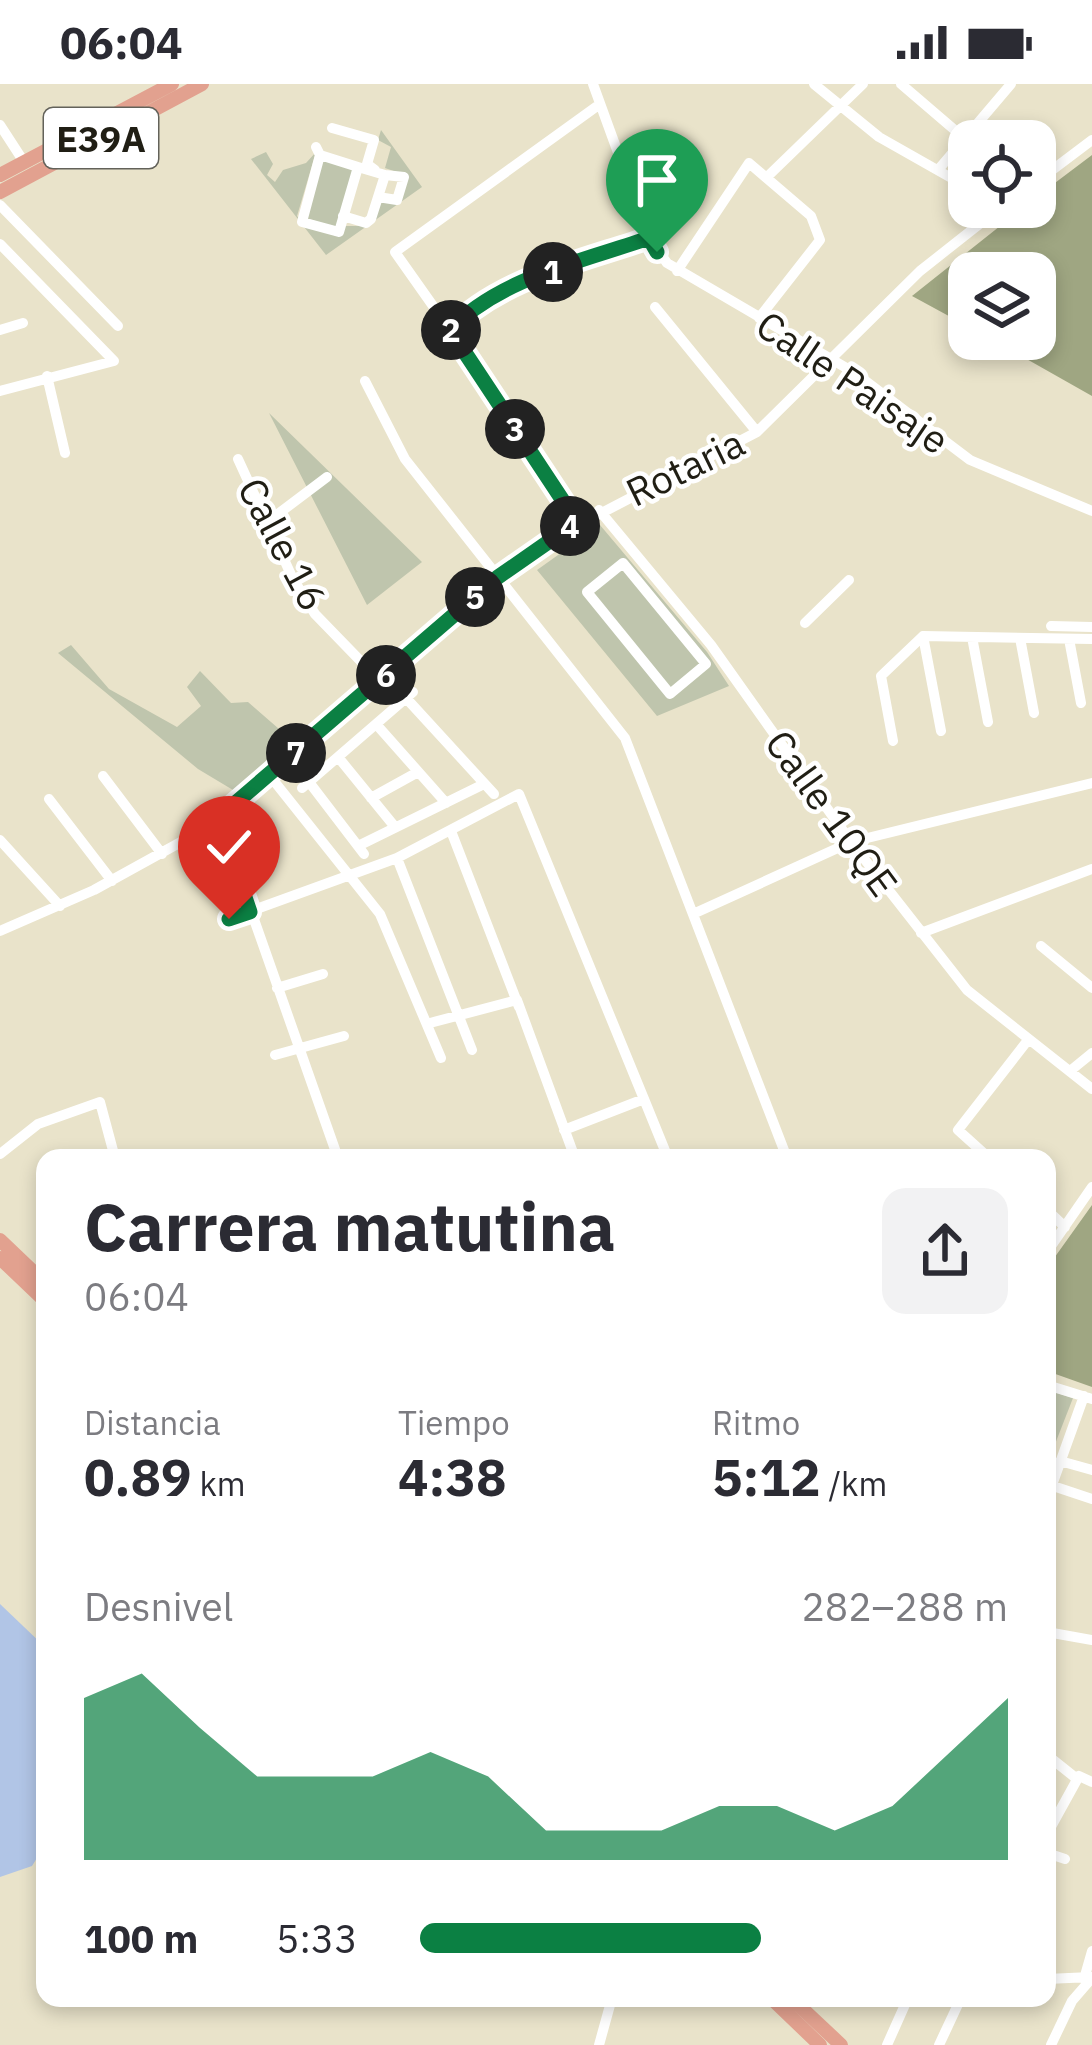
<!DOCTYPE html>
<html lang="es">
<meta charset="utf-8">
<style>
:root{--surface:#fff;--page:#f2f2f3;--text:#2b2b33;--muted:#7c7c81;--accent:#0b8043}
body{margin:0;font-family:"IBM Plex Sans",sans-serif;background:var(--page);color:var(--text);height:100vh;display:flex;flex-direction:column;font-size:45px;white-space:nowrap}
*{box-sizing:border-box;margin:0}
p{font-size:39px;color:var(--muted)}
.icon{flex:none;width:66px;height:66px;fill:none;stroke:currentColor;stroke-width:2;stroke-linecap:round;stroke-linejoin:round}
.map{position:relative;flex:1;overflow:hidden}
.side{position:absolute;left:36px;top:1065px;width:1020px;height:858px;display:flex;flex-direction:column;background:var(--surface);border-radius:24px;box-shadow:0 6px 18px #0003}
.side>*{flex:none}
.controls{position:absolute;left:948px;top:36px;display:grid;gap:24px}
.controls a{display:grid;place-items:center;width:108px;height:108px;border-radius:24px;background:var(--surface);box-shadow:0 6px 18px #0003;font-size:60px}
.pin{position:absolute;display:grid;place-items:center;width:102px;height:102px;color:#fff;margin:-123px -51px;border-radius:50% 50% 50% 0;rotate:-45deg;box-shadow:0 0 12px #0007}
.pin .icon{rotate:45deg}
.km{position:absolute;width:60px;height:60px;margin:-30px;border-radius:50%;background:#222;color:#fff;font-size:33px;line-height:60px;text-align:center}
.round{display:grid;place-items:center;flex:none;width:126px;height:126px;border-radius:24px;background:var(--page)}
.overview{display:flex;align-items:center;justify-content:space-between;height:204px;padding:0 48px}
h1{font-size:66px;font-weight:700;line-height:90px}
.metrics{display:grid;grid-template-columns:repeat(3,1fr);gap:18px;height:204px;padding:12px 48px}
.metrics div{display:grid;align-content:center}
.metrics b{font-size:51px;font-weight:700}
.metrics small{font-size:33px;font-weight:400}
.metrics p{font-size:33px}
.chart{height:336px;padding:24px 48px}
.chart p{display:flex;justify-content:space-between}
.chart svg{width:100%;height:216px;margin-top:12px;fill:var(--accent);opacity:.7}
ul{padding:0 48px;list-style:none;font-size:39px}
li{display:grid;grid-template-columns:192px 144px 1fr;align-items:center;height:90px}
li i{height:30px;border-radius:15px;background:var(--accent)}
.status{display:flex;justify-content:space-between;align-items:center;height:84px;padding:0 60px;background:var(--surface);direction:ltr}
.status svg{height:33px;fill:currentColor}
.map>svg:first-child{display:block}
.green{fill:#bfc5ad}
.forest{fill:#9fa682}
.water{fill:#b1c5e6}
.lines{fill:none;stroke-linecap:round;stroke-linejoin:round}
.minor{stroke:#fff;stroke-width:10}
.major{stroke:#e2a18f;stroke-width:14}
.route-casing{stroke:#fff;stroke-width:24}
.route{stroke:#0b8043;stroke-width:15}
.labels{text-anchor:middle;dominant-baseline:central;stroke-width:9;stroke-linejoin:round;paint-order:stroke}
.shield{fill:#fff;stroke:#63625a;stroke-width:3}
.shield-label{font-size:36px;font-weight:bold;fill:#201e14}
.street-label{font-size:39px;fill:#201e14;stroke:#fff}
</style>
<div class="status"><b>06:04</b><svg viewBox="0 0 49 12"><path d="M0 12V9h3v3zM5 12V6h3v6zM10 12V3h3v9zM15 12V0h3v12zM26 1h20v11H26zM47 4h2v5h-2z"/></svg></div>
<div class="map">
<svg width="1092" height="1961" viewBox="0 0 1092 1961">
<rect width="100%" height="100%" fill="#e9e3ca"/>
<path class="green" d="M381,46l41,57 -96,68 -75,-96 15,-7 7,12 -6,11 8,7 8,-12 23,-7 10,-11 -19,64 8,10h59l14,-24 17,1 13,-27 -23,-8 6,-21 -13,-7z
M321,74l34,10 -19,60 -33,-11z
M269,329l153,149 -55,43z
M600,441l107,127 22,34 -72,30 -120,-146z
M71,561l38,44 68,38 24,-21 -14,-19 13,-16 31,32 17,-1 46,40 -61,48 -35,-21 -140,-116z
M1047,1306l26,8 -25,64h-1z"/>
<path class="forest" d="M1092,71v241l-101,-57h44v-66h-66v54l-57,-31 112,-89h11v-9z
M1092,1121v182l-45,-16 8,-36 -8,-4v-63z"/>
<path class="water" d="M0,1520l45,43v198l-13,21 -32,11z"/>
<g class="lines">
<path class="minor" d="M593,0l56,154 18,25 188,110 115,87 122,51
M814,0l65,53 90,51
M901,0l63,54
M0,41l24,37
M332,44l42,12 -7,24 8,6
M316,63l4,8 -18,67 37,10 19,-65 27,8 -14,44 -5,4 -23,-7
M320,71l38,12
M938,86l73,-86
M767,93l96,-93
M1035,99l57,-43
M378,113l19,3 7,-23 -19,-2
M0,121l118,121
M0,160l114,117 -114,30
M677,187l72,-108 62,53 9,24 -61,78
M655,223l102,125
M0,246l23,-7
M450,246l-55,-78 205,-148
M47,292l18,77
M365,297l40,78 220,279 162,420
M238,375l55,120 22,35 64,66
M599,426l112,135 140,197 116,148 125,99
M577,438l-127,-192 56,-40 143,-52
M266,439l61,-46
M623,479l83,101 -36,30 -83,-102z
M805,539l44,-43
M1051,542l41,1
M923,552l18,95
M972,553l16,85
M1020,554l14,75
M1069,555l12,64
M406,614l88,96
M376,640l70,79
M893,657l-12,-65 42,-40 169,3
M338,673l57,70
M103,692l59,78
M270,692l110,138 61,144
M309,698l55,72
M302,704l111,-96
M371,714l47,-26
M49,715l63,82
M218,733l120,341
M451,747l68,176
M0,756l60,66
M358,762l126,-62
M397,774l75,192
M693,830l158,-72 241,-59
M229,835l168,-61 122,-64 125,305
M0,847l94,-41 96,-53 352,-293 215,-112 163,-161 81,-64
M921,849l171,-64
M1041,862l51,42
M277,904l46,-14
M430,939l87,-23 58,158
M275,971l69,-19
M1070,987l22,-18
M564,1046l80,-31 24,59
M0,1070l38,-30 62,-22 15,56
M989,1074l-31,-28 70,-90
M1047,1126l18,17
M1047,1168l45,-65
M1047,1301l45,14
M1060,1377l32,9
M1050,1401l42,14
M1052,1401l32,-89
M1047,1548l45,8
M1047,1671l30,24
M1047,1750l32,-58 13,6
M1047,1769l18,6
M1047,1895l44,-2
M1084,1895l8,-28
M599,1961l13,-47
M887,1961l21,-47
M939,1961l22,-47
M1051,1961l21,-44 20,-23"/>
<path class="major" d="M0,91l172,-91
M0,108l202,-108
M0,1156l45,43
M0,1174l45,43
M771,1914l49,47
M791,1914l50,47"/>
</g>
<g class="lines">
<defs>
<path id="route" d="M229,835l21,-7 -32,-94 280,-241 79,-55 -127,-192c49,-52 133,-69 199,-92l8,14"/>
</defs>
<use href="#route" class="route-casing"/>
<use href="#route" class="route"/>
</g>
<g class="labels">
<rect class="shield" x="44" y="24" width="114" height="60" rx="9"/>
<g class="shield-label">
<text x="101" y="54">E39A</text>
</g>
<g class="street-label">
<text transform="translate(853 298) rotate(34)">Calle Paisaje</text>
<text transform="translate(685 383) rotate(-26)">Rotaria</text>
<text transform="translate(283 460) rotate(62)">Calle 16</text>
<text transform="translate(832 729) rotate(54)">Calle 10QE</text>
</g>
</g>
</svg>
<div class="controls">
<a><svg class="icon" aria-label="locate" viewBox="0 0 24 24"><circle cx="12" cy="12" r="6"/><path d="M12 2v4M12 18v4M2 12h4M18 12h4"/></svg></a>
<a><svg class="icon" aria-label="layers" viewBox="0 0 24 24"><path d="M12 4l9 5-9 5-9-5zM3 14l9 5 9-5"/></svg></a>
</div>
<div class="pin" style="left:657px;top:168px;background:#1e9e55"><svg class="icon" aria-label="arrive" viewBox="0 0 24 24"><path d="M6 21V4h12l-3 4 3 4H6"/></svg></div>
<div class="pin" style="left:229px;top:835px;background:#d93025"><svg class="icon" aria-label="check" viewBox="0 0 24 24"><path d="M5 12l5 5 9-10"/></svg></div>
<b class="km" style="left:553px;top:188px">1</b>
<b class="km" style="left:451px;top:246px">2</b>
<b class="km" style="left:515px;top:345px">3</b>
<b class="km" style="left:570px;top:442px">4</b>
<b class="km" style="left:475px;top:513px">5</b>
<b class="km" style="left:386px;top:591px">6</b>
<b class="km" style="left:296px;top:669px">7</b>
<section class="side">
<div class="overview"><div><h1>Carrera matutina</h1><p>06:04</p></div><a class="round"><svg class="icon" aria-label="share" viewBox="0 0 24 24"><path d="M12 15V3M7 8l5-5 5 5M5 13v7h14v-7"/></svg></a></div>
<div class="metrics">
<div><p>Distancia</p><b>0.89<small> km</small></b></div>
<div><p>Tiempo</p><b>4:38</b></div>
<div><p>Ritmo</p><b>5:12<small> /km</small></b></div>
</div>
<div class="chart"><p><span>Desnivel</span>282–288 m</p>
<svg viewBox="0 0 160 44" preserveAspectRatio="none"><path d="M0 44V11L10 6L20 17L30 27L40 27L50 27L60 22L70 27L80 38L90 38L100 38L110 33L120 33L130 38L140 33L150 22L160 11V44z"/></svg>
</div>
<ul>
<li><b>100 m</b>5:33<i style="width:58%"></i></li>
</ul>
</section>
</div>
